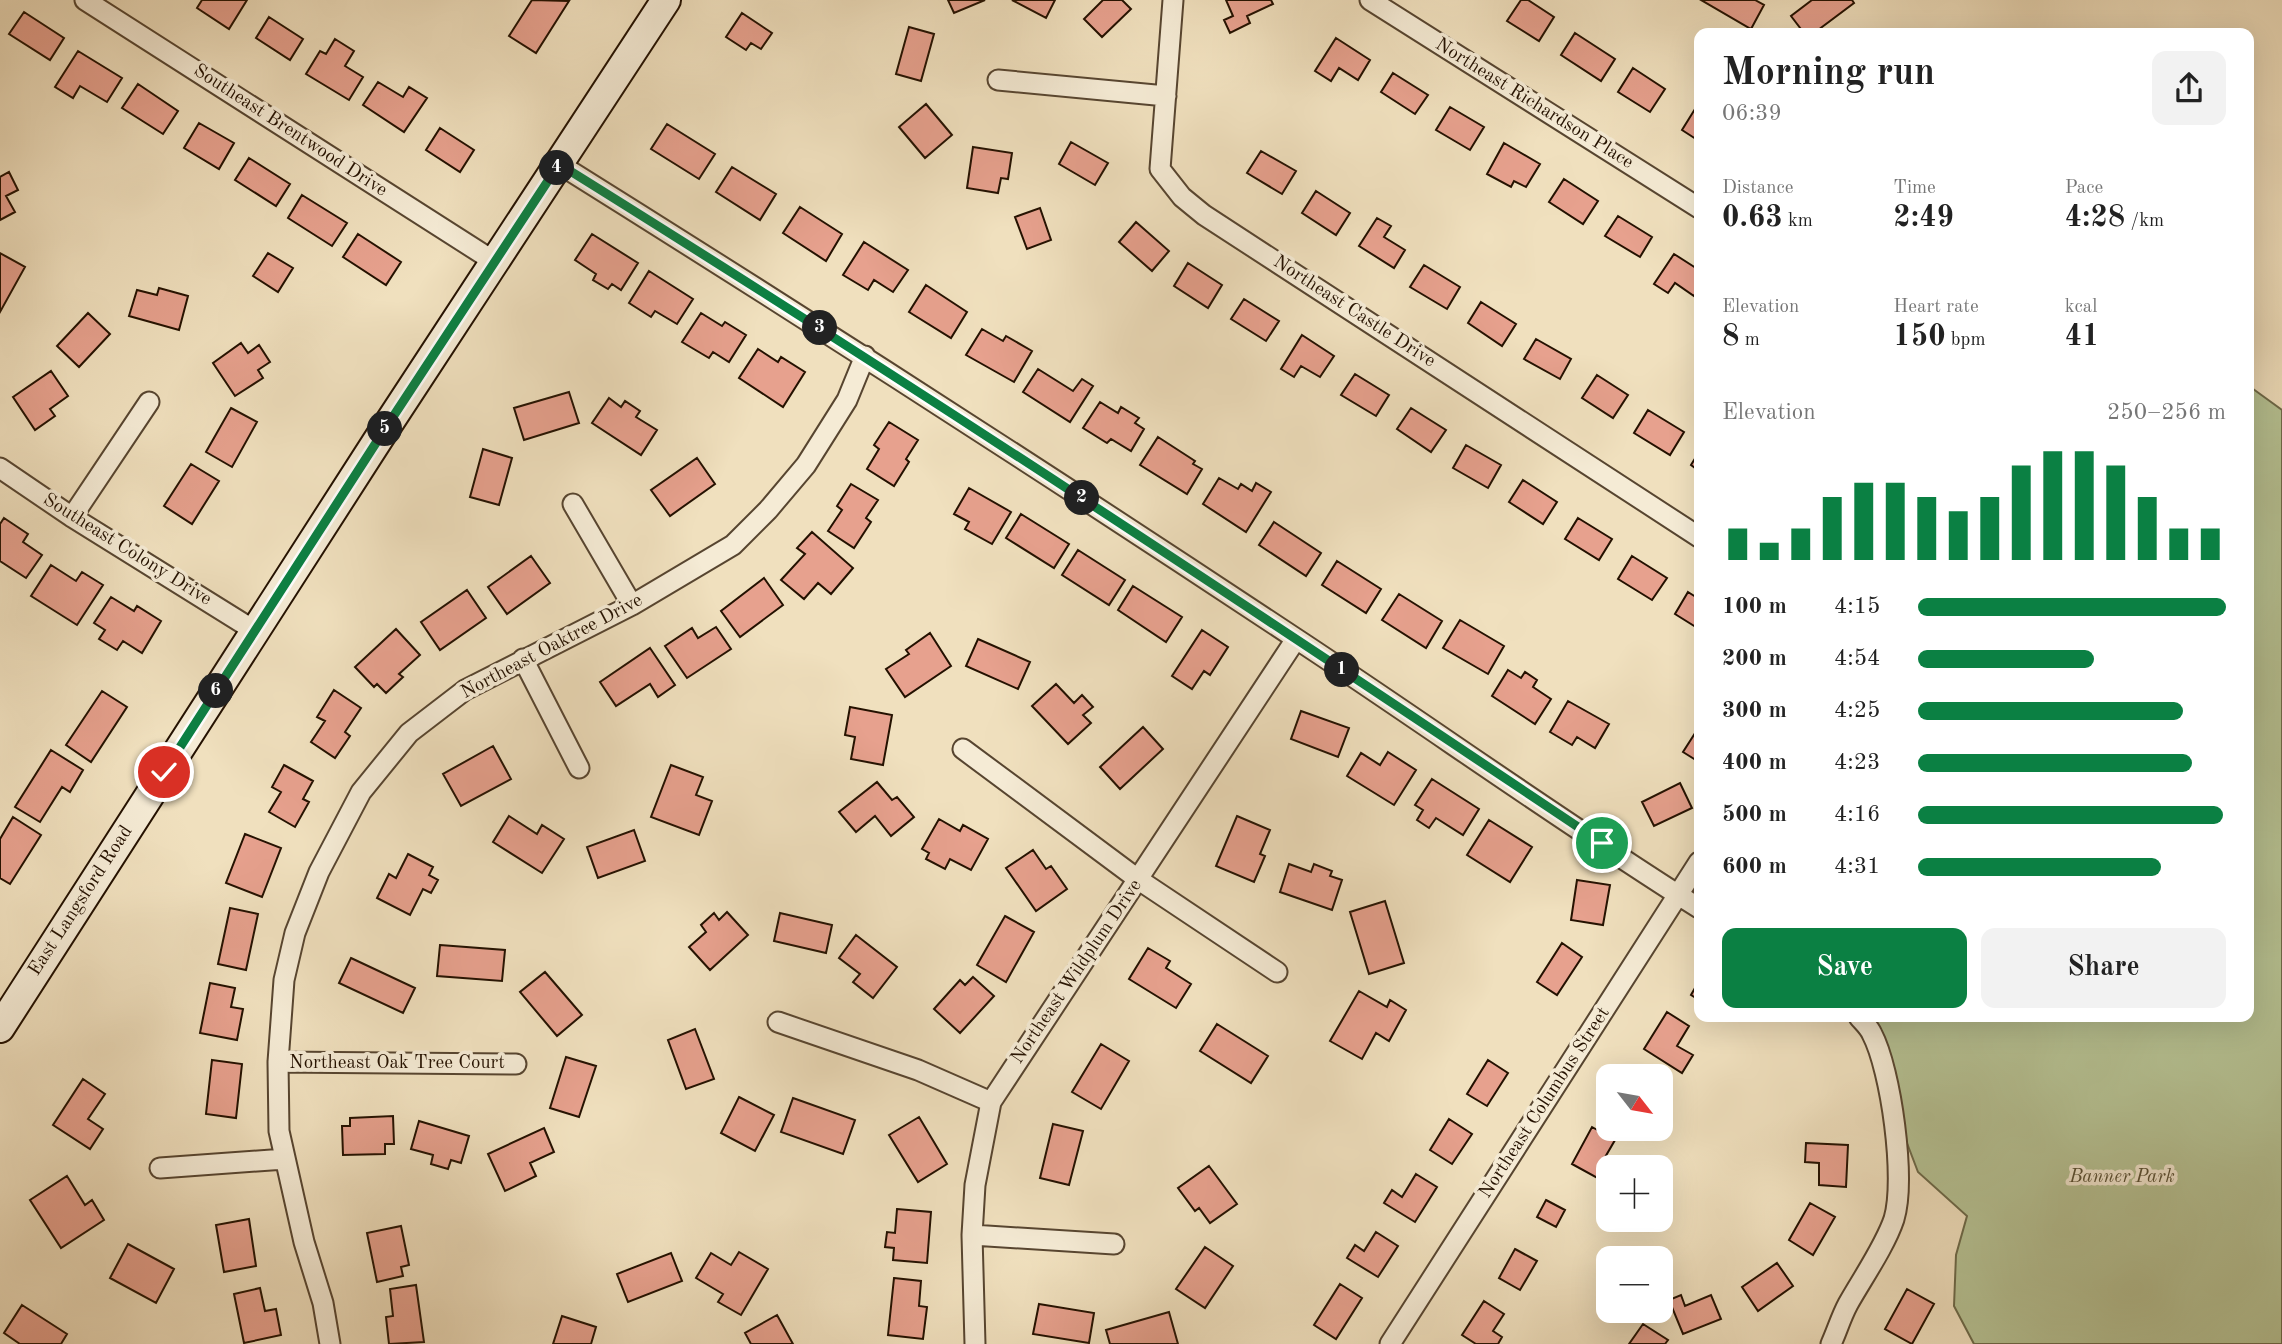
<!DOCTYPE html>
<meta charset="utf-8">
<style>
:root{--surface:#fff;--page:#f2f2f2;--text:#222;--muted:#767676;--accent:#0b8043}
body{margin:0;font-family:"Old Standard TT",serif;background:var(--page);color:var(--text);height:100vh;display:flex;flex-direction:column;font-size:26px;white-space:nowrap}
*{box-sizing:border-box;margin:0}
p{font-size:23px;color:var(--muted)}
.icon{flex:none;width:38px;height:38px;fill:none;stroke:currentColor;stroke-width:2;stroke-linecap:round;stroke-linejoin:round}
.map{position:relative;flex:1;overflow:hidden}
.details{position:absolute;left:1694px;top:28px;width:560px;height:994px;display:flex;flex-direction:column;background:var(--surface);border-radius:14px;box-shadow:0 7px 28px #0002}
.details>*{flex:none}
.needle{width:46px;rotate:121deg}
.fabs{position:absolute;left:1596px;top:1064px;display:grid;gap:14px}
.fabs a{display:grid;place-items:center;width:77px;height:77px;border-radius:14px;background:var(--surface);box-shadow:0 7px 28px #0002;font-size:35px}
.pin{position:absolute;display:grid;place-items:center;width:60px;height:60px;color:#fff;margin:-30px;border:4px solid #fff;border-radius:50%;box-shadow:0 2px 7px #0007}
.km{position:absolute;width:35px;height:35px;margin:-18px;border-radius:50%;background:#222;color:#fff;font-size:19px;line-height:35px;text-align:center}
.round{display:grid;place-items:center;flex:none;width:74px;height:74px;border-radius:14px;background:var(--page)}
.head{display:flex;align-items:center;justify-content:space-between;height:119px;padding:0 28px}
h1{font-size:38px;font-weight:700;line-height:52px}
.metrics{display:grid;grid-template-columns:repeat(3,1fr);gap:10px;height:119px;padding:7px 28px}
.metrics div{display:grid;align-content:center}
.metrics b{font-size:30px;font-weight:700}
.metrics small{font-size:19px;font-weight:400}
.metrics p{font-size:19px}
.chart{height:196px;padding:14px 28px}
.chart p{display:flex;justify-content:space-between}
.chart svg{width:100%;height:126px;margin-top:7px;stroke:var(--accent);stroke-width:6}
.primary-button{display:flex;gap:14px;margin-top:auto;padding:14px 28px}
.primary-button a{flex:1;height:80px;border-radius:14px;background:var(--accent);color:#fff;font-size:28px;font-weight:700;line-height:80px;text-align:center}
.primary-button a+a{background:var(--page);color:var(--text)}
ul{padding:0 28px;list-style:none;font-size:23px}
li{display:grid;grid-template-columns:112px 84px 1fr;align-items:center;height:52px}
li i{height:18px;border-radius:9px;background:var(--accent)}
.map>svg:first-child{display:block}
.green{fill:#b6c395;stroke:#6d6a4a;stroke-width:2}
.building{fill:#e7a18e;stroke:#241100;stroke-width:2}
.lines{fill:none;stroke-linecap:round;stroke-linejoin:round}
.street-casing{stroke:#574530;stroke-width:23}
.secondary-casing{stroke:#241100;stroke-width:32}
.street{stroke:#f5ebd5;stroke-width:19}
.secondary{stroke:#f5ebd5;stroke-width:28}
.route-casing{stroke:#fff;stroke-width:14}
.route{stroke:#0b8043;stroke-width:9}
.labels{text-anchor:middle;dominant-baseline:central;stroke-width:7;stroke-linejoin:round;paint-order:stroke}
.street-label{font-size:19px;fill:#241100;stroke:#f5ebd5}
.park-label{font-size:19px;font-style:italic;fill:#574f34;stroke:#f5ebd5}
</style>
<div class="map">
<svg width="2282" height="1344" viewBox="0 0 2282 1344">
<rect width="100%" height="100%" fill="#f0e0be"/>
<filter id="stains"><feTurbulence type="fractalNoise" baseFrequency=".00286" numOctaves="4"/><feColorMatrix values="0 0 0 0 .2 0 0 0 0 .09 0 0 0 0 .02 0 0 0 .5 -.17"/></filter>
<radialGradient id="worn" r=".72"><stop offset=".6" stop-color="#630" stop-opacity="0"/><stop offset="1" stop-color="#630" stop-opacity=".3"/></radialGradient>
<path class="green" d="M2249,386l33,24v934h-308l-20,-38 2,-51 11,-39 -49,-44 -59,-155h390z"/>
<path class="building" d="M202,0h45l-18,29 -32,-21z
M532,0l37,1 -33,52 -27,-17z
M948,0h37l-31,13z
M1012,0h43l-9,18z
M1103,0h19l9,9 -29,28 -18,-18z
M1226,0h45l2,4 -26,12 3,7 -20,10 -6,-13 9,-4z
M1521,0h7l26,17 -15,24 -32,-20z
M1701,0h54l9,5 -13,24z
M1812,0h40l2,3 -40,30h-10l-13,-17z
M24,12l40,26 -14,22 -41,-26z
M742,13l30,20 -11,16 -10,-6 -5,7 -20,-13z
M269,17l34,22 -13,21 -34,-22z
M909,27l25,7 -13,47 -25,-7z
M1575,33l40,26 -14,22 -40,-26z
M1336,38l34,22 -12,20 -19,-12 -8,13 -16,-10z
M335,39l19,12 -9,15 18,11 -14,23 -43,-26 14,-23 6,3z
M78,51l44,27 -15,24 -27,-16 -7,12 -18,-11z
M1633,68l32,21 -15,23 -32,-20z
M1393,73l35,22 -13,19 -34,-22z
M378,82l25,15 6,-10 18,11 -23,34 -41,-27z
M138,84l40,27 -15,23 -41,-26z
M926,104l26,31 -27,23 -26,-31z
M1450,107l34,20 -14,23 -34,-20z
M1695,109l4,2v30l-17,-11z
M199,123l35,20 -15,26 -35,-21z
M667,124l48,30 -16,25 -48,-30z
M440,128l34,22 -14,22 -34,-22z
M1071,142l37,21 -13,22 -36,-21z
M1504,143l36,21 -14,23 -12,-6 -3,6 -24,-13z
M973,147l39,6 -4,26 -7,-1 -3,15 -31,-5z
M1261,151l35,20 -14,23 -35,-21z
M249,158l41,26 -14,22 -41,-26z
M732,167l44,27 -16,26 -44,-28z
M9,172l9,18 -12,6 9,16 -15,8v-43z
M1564,179l34,22 -15,23 -34,-22z
M1316,191l34,22 -14,22 -34,-22z
M302,195l45,28 -15,23 -44,-28z
M800,207l42,27 -16,27 -43,-28z
M1040,208l11,32 -24,9 -12,-32z
M1618,216l34,21 -12,20 -35,-21z
M1377,218l14,8 -7,11 21,13 -11,18 -35,-22z
M1136,222l33,29 -17,20 -33,-29z
M358,234l43,28 -15,23 -43,-28z
M592,234l46,29 -17,27 -9,-6 -4,5 -15,-9 3,-6 -21,-14z
M864,242l44,28 -15,22 -19,-12 -6,10 -25,-15z
M0,253l25,14 -25,45z
M268,253l25,15 -15,24 -25,-16z
M1674,254l25,16v18l-5,8 -19,-13 -7,10 -14,-9z
M1188,263l34,22 -14,23 -34,-22z
M1424,265l36,22 -13,22 -37,-22z
M649,271l44,28 -16,25 -22,-13 -4,6 -22,-14z
M926,285l41,27 -16,26 -42,-26z
M159,288l29,8 -9,34 -50,-14 8,-26 20,5z
M1244,299l35,22 -13,20 -35,-22z
M1481,302l35,22 -14,22 -34,-23z
M88,313l22,21 -31,33 -22,-21z
M701,313l21,13 3,-4 21,13 -17,27 -16,-10 -4,6 -27,-16z
M982,329l21,12 3,-5 26,15 -18,31 -48,-27z
M1302,335l32,21 -14,21 -19,-11 -7,11 -13,-8z
M1536,339l35,20 -11,20 -36,-20z
M241,343l7,10 11,-8 11,17 -12,8 5,8 -28,18 -22,-33z
M758,349l20,13 3,-5 24,15 -22,35 -44,-29z
M1038,369l35,22 9,-12 11,7 -23,36 -47,-30z
M51,371l17,25 -18,13 5,7 -20,14 -22,-33z
M1355,374l34,21 -13,21 -35,-21z
M1597,375l31,20 -15,23 -31,-20z
M569,392l10,31 -55,17 -10,-32z
M609,398l12,9 4,-6 15,10 -4,6 21,13 -16,25 -49,-32z
M1100,402l18,11 3,-6 18,11 -4,5 9,6 -13,22 -20,-12 -4,4 -24,-15z
M231,408l26,14 -25,45 -26,-15z
M1411,408l35,22 -15,22 -34,-23z
M1648,410l36,22 -14,23 -36,-22z
M889,422l29,18 -12,19 3,3 -15,24 -27,-17 12,-20 -5,-4z
M1158,437l37,24 -2,3 9,5 -15,25 -47,-29z
M1466,445l35,20 -13,23 -35,-20z
M483,449l29,9 -13,47 -29,-8z
M1699,452v19l-8,-6z
M697,458l18,26 -45,32 -19,-26z
M191,464l28,17 -27,43 -28,-18z
M1219,478l19,11 3,-5 11,7 4,-8 15,9 -25,40 -43,-28z
M1523,480l34,22 -14,22 -34,-22z
M851,484l27,16 -12,18 5,4 -17,26 -26,-17 14,-21 -5,-4z
M969,488l42,24 -19,32 -27,-15 4,-7 -15,-8z
M1021,514l48,30 -15,24 -48,-30z
M4,518l24,16 -5,8 19,13 -16,23 -26,-17v-37z
M1578,518l34,21 -13,21 -34,-21z
M1274,522l47,31 -15,23 -47,-31z
M812,532l41,36 -22,26 -13,-11 -14,16 -23,-19 24,-26 -8,-6z
M1078,550l47,30 -16,25 -47,-30z
M531,556l19,27 -43,31 -19,-27z
M1632,556l35,22 -15,22 -34,-21z
M1337,561l44,28 -15,24 -44,-28z
M51,565l25,16 6,-9 21,13 -26,40 -46,-29z
M764,578l19,27 -43,32 -19,-26z
M1133,586l49,31 -16,25 -48,-32z
M467,590l19,28 -46,32 -19,-28z
M1688,592l11,7v30l-24,-15z
M1399,594l43,27 -16,27 -44,-28z
M111,597l23,14 3,-5 24,15 -19,32 -19,-12 -6,9 -18,-11 6,-9 -11,-7z
M1460,620l44,26 -16,28 -45,-26z
M716,627l15,22 -44,29 -22,-32 27,-18 6,10z
M396,629l24,26 -21,19 4,3 -17,16 -9,-9 -3,3 -19,-20z
M1202,630l26,17 -18,28 -6,-4 -12,18 -20,-13z
M930,633l21,33 -46,31 -19,-28 23,-15 -3,-4z
M978,639l52,23 -12,27 -52,-23z
M650,648l25,37 -17,12 -8,-13 -34,22 -16,-24z
M1508,670l13,8 4,-6 12,8 -4,7 18,12 -16,25 -43,-28z
M1056,684l18,19 8,-8 11,12 -10,8 8,8 -23,21 -36,-38z
M334,690l27,18 -16,24 5,4 -15,22 -24,-16 14,-21 -8,-4z
M102,691l25,16 -36,55 -25,-17z
M1568,701l41,23 -14,24 -18,-11 -5,8 -22,-13z
M850,707l42,8 -9,50 -32,-6 4,-22 -10,-2z
M1301,711l48,17 -11,29 -47,-18z
M1143,727l20,22 -43,40 -20,-22z
M1699,727v35l-16,-10z
M493,746l18,33 -50,27 -18,-32z
M51,750l32,20 -13,22 -8,-5 -22,35 -25,-15z
M1388,752l28,18 -22,35 -47,-29 14,-23 19,12z
M284,765l29,16 -10,18 6,3 -14,25 -26,-15 12,-20 -9,-5z
M671,765l32,12 -7,18 16,6 -13,34 -48,-18z
M1432,779l47,30 -16,26 -27,-17 -7,10 -12,-8 6,-10 -8,-5z
M877,782l15,18 5,-3 17,20 -23,19 -16,-20 -19,16 -17,-20z
M1680,783l12,25 -38,18 -12,-24z
M509,816l28,18 5,-9 22,14 -22,34 -49,-31z
M1237,816l33,14 -10,24 5,2 -11,26 -38,-16z
M13,817l28,18 -31,49 -10,-6v-39z
M939,819l21,12 3,-6 25,14 -17,31 -21,-11 -5,10 -19,-10 3,-6 -7,-4z
M1489,820l43,27 -22,35 -43,-27z
M634,830l11,31 -47,17 -11,-31z
M245,834l36,14 -19,49 -36,-14z
M1033,850l13,19 5,-3 16,23 -31,22 -30,-43z
M408,854l25,13 -4,8 9,5 -7,13 -8,-4 -13,26 -33,-17 12,-24 7,4z
M1289,864l22,8 3,-8 18,7 -2,5 12,4 -10,30 -52,-18z
M1577,880l33,5 -7,40 -32,-5z
M1385,901l19,62 -35,11 -19,-62z
M230,908l28,6 -12,56 -28,-6z
M727,912l21,23 -38,35 -21,-23 17,-15 -5,-7 13,-12 5,7z
M780,913l52,12 -6,28 -52,-12z
M1005,916l29,16 -28,50 -29,-17z
M856,935l41,32 -24,31 -20,-16 7,-8 -21,-16z
M1562,943l20,14 -25,38 -20,-13z
M440,945l65,5 -3,31 -65,-5z
M1148,948l22,13 -4,7 25,16 -15,24 -47,-29z
M351,958l64,30 -12,25 -64,-30z
M545,972l37,43 -25,21 -37,-44z
M973,977l21,19 -34,37 -26,-24 26,-29 5,5z
M1699,981v19l-8,-5z
M210,983l25,5 -4,19 12,2 -6,31 -37,-7z
M1359,991l28,16 3,-7 16,10 -17,31 -13,-8 -14,26 -32,-18z
M1667,1012l22,14 -12,20 16,9 -11,18 -38,-24z
M1217,1024l51,32 -17,27 -51,-32z
M695,1029l19,50 -28,10 -18,-49z
M1101,1044l28,17 -28,48 -29,-17z
M566,1057l30,9 -17,51 -29,-9z
M212,1060l30,4 -6,54 -30,-4z
M1488,1060l20,13 -21,33 -20,-12z
M83,1079l22,15 -17,25 15,10 -13,20 -37,-24z
M739,1097l35,18 -19,36 -34,-18z
M793,1098l62,22 -12,34 -62,-22z
M393,1116l1,28h-9v10l-42,1 -1,-29h8v-8z
M919,1117l28,47 -29,18 -29,-47z
M1449,1119l23,15 -20,30 -22,-14z
M419,1121l50,15 -8,27 -10,-3 -3,9 -17,-5 2,-9 -22,-6z
M1053,1124l30,7 -14,54 -29,-7z
M1592,1127l23,13 -15,26 7,4 -6,10 -29,-16z
M544,1128l10,24 -24,11 6,13 -31,15 -17,-37z
M1806,1143l42,2 -2,42 -27,-2v-22l-14,-1z
M1209,1166l28,38 -27,19 -11,-15 -4,3 -17,-23z
M1416,1174l21,13 -22,35 -31,-19 8,-13 10,7z
M67,1176l18,29 7,-5 12,20 -43,28 -31,-48z
M1546,1200l19,10 -9,17 -19,-10z
M1810,1203l25,14 -22,38 -24,-15z
M897,1209l34,3 -4,51 -34,-3 1,-12 -9,-1 2,-15 8,1z
M249,1219l7,47 -32,6 -8,-47z
M401,1226l8,39 -8,2 2,9 -26,6 -10,-49z
M1376,1232l22,14 -20,31 -31,-19 8,-13 9,6z
M128,1244l46,25 -18,34 -46,-25z
M1205,1247l28,19 -28,42 -29,-19z
M1515,1249l22,12 -17,29 -21,-12z
M739,1252l29,17 -27,46 -23,-13 5,-8 -27,-16 15,-25 20,12z
M671,1253l11,28 -54,21 -11,-28z
M1777,1263l16,23 -35,25 -16,-24z
M894,1278l27,3 -2,25 8,1 -4,32 -35,-4z
M1340,1284l22,14 -26,41 -22,-14z
M416,1285l8,57 -35,2 -3,-27 7,-1 -3,-27z
M260,1288l5,23 11,-2 5,26 -37,8 -10,-49z
M1907,1289l27,15 -22,40 -27,-15z
M1681,1295l4,11 26,-11 10,24 -38,15 -14,-34z
M1484,1301l20,13 -11,17 9,6 -4,7h-22l-14,-9z
M1039,1304l55,9 -5,30 -56,-9z
M22,1305l45,29 -6,10h-41l-16,-11z
M1169,1312l9,32h-68l-4,-14z
M777,1315l16,29h-42l-6,-11z
M562,1316l34,11 -5,17h-38z
M1643,1324l25,16 -3,4h-36z"/>
<g class="lines">
<defs>
<path id="street" d="M85,0l410,262
M1173,0l-13,169 22,28 22,18 495,322
M1370,0l329,208
M998,80l168,16
M559,164c248,155 493,313 736,474 135,89 267,184 404,270
M0,468l72,49 183,114
M573,504l59,101
M72,517l77,-115
M523,659l56,109
M963,749l176,131 138,92
M778,1022l140,48 73,32
M278,1062l238,2
M160,1168l125,-9
M972,1235l142,9
M330,1344l-7,-41 -19,-61 -25,-111 -1,-69 6,-82 11,-47 24,-61 42,-80 48,-59 56,-43 167,-85 101,-60 35,-35 38,-45 41,-65 18,-44
M975,1344l-3,-109 3,-50 16,-83 305,-463
M1390,1344l309,-482
M1831,1344c6,-13 10,-27 17,-40 14,-25 37,-58 46,-85 12,-40 -3,-149 -22,-185 -3,-7 -9,-12 -13,-17"/>
<path id="secondary" d="M0,1028l383,-596 283,-432"/>
</defs>
<use href="#street" class="street-casing"/>
<use href="#secondary" class="secondary-casing"/>
<use href="#street" class="street"/>
<use href="#secondary" class="secondary"/>
</g>
<g class="lines">
<defs>
<path id="route" d="M164,772l219,-340 176,-268c352,219 698,448 1043,679"/>
</defs>
<use href="#route" class="route-casing"/>
<use href="#route" class="route"/>
</g>
<g class="labels">
<g class="street-label">
<text transform="translate(1534 104) rotate(32)">Northeast Richardson Place</text>
<text transform="translate(290 131) rotate(33)">Southeast Brentwood Drive</text>
<text transform="translate(1354 312) rotate(33)">Northeast Castle Drive</text>
<text transform="translate(127 550) rotate(32)">Southeast Colony Drive</text>
<text transform="translate(552 647) rotate(-28)">Northeast Oaktree Drive</text>
<text transform="translate(81 901) rotate(-57)">East Langsford Road</text>
<text transform="translate(1077 972) rotate(-56)">Northeast Wildplum Drive</text>
<text x="397" y="1063">Northeast Oak Tree Court</text>
<text transform="translate(1545 1103) rotate(-57)">Northeast Columbus Street</text>
</g>
<g class="park-label">
<text x="2122" y="1177">Banner Park</text>
</g>
</g>
<rect width="100%" height="100%" filter="url(#stains)"/>
<rect width="100%" height="100%" fill="url(#worn)"/>
</svg>
<div class="fabs">
<a><svg class="needle" viewBox="-14 -14 28 28"><path d="M0-13l5 13h-10z" fill="#e53935"/><path d="M0 13l5-13h-10z" fill="#767676"/></svg></a>
<a>+</a>
<a>−</a>
</div>
<div class="pin" style="left:1602px;top:843px;background:#1e9e55"><svg class="icon" aria-label="arrive" viewBox="0 0 24 24"><path d="M6 21V4h12l-3 4 3 4H6"/></svg></div>
<div class="pin" style="left:164px;top:772px;background:#d93025"><svg class="icon" aria-label="check" viewBox="0 0 24 24"><path d="M5 12l5 5 9-10"/></svg></div>
<b class="km" style="left:1342px;top:670px">1</b>
<b class="km" style="left:1082px;top:498px">2</b>
<b class="km" style="left:820px;top:328px">3</b>
<b class="km" style="left:557px;top:168px">4</b>
<b class="km" style="left:385px;top:429px">5</b>
<b class="km" style="left:216px;top:691px">6</b>
<section class="details">
<div class="head"><div><h1>Morning run</h1><p>06:39</p></div><a class="round"><svg class="icon" aria-label="share" viewBox="0 0 24 24"><path d="M12 15V3M7 8l5-5 5 5M5 13v7h14v-7"/></svg></a></div>
<div class="metrics">
<div><p>Distance</p><b>0.63<small> km</small></b></div>
<div><p>Time</p><b>2:49</b></div>
<div><p>Pace</p><b>4:28<small> /km</small></b></div>
</div>
<div class="metrics">
<div><p>Elevation</p><b>8<small> m</small></b></div>
<div><p>Heart rate</p><b>150<small> bpm</small></b></div>
<div><p>kcal</p><b>41</b></div>
</div>
<div class="chart"><p><span>Elevation</span>250–256 m</p>
<svg viewBox="0 0 160 44" preserveAspectRatio="none"><path d="M5 44V33M15 44V38M25 44V33M35 44V22M45 44V17M55 44V17M65 44V22M75 44V27M85 44V22M95 44V11M105 44V6M115 44V6M125 44V11M135 44V22M145 44V33M155 44V33"/></svg>
</div>
<ul>
<li><b>100 m</b>4:15<i style="width:100%"></i></li>
<li><b>200 m</b>4:54<i style="width:57%"></i></li>
<li><b>300 m</b>4:25<i style="width:86%"></i></li>
<li><b>400 m</b>4:23<i style="width:89%"></i></li>
<li><b>500 m</b>4:16<i style="width:99%"></i></li>
<li><b>600 m</b>4:31<i style="width:79%"></i></li>
</ul>
<div class="primary-button"><a>Save</a><a>Share</a></div>
</section>
</div>
